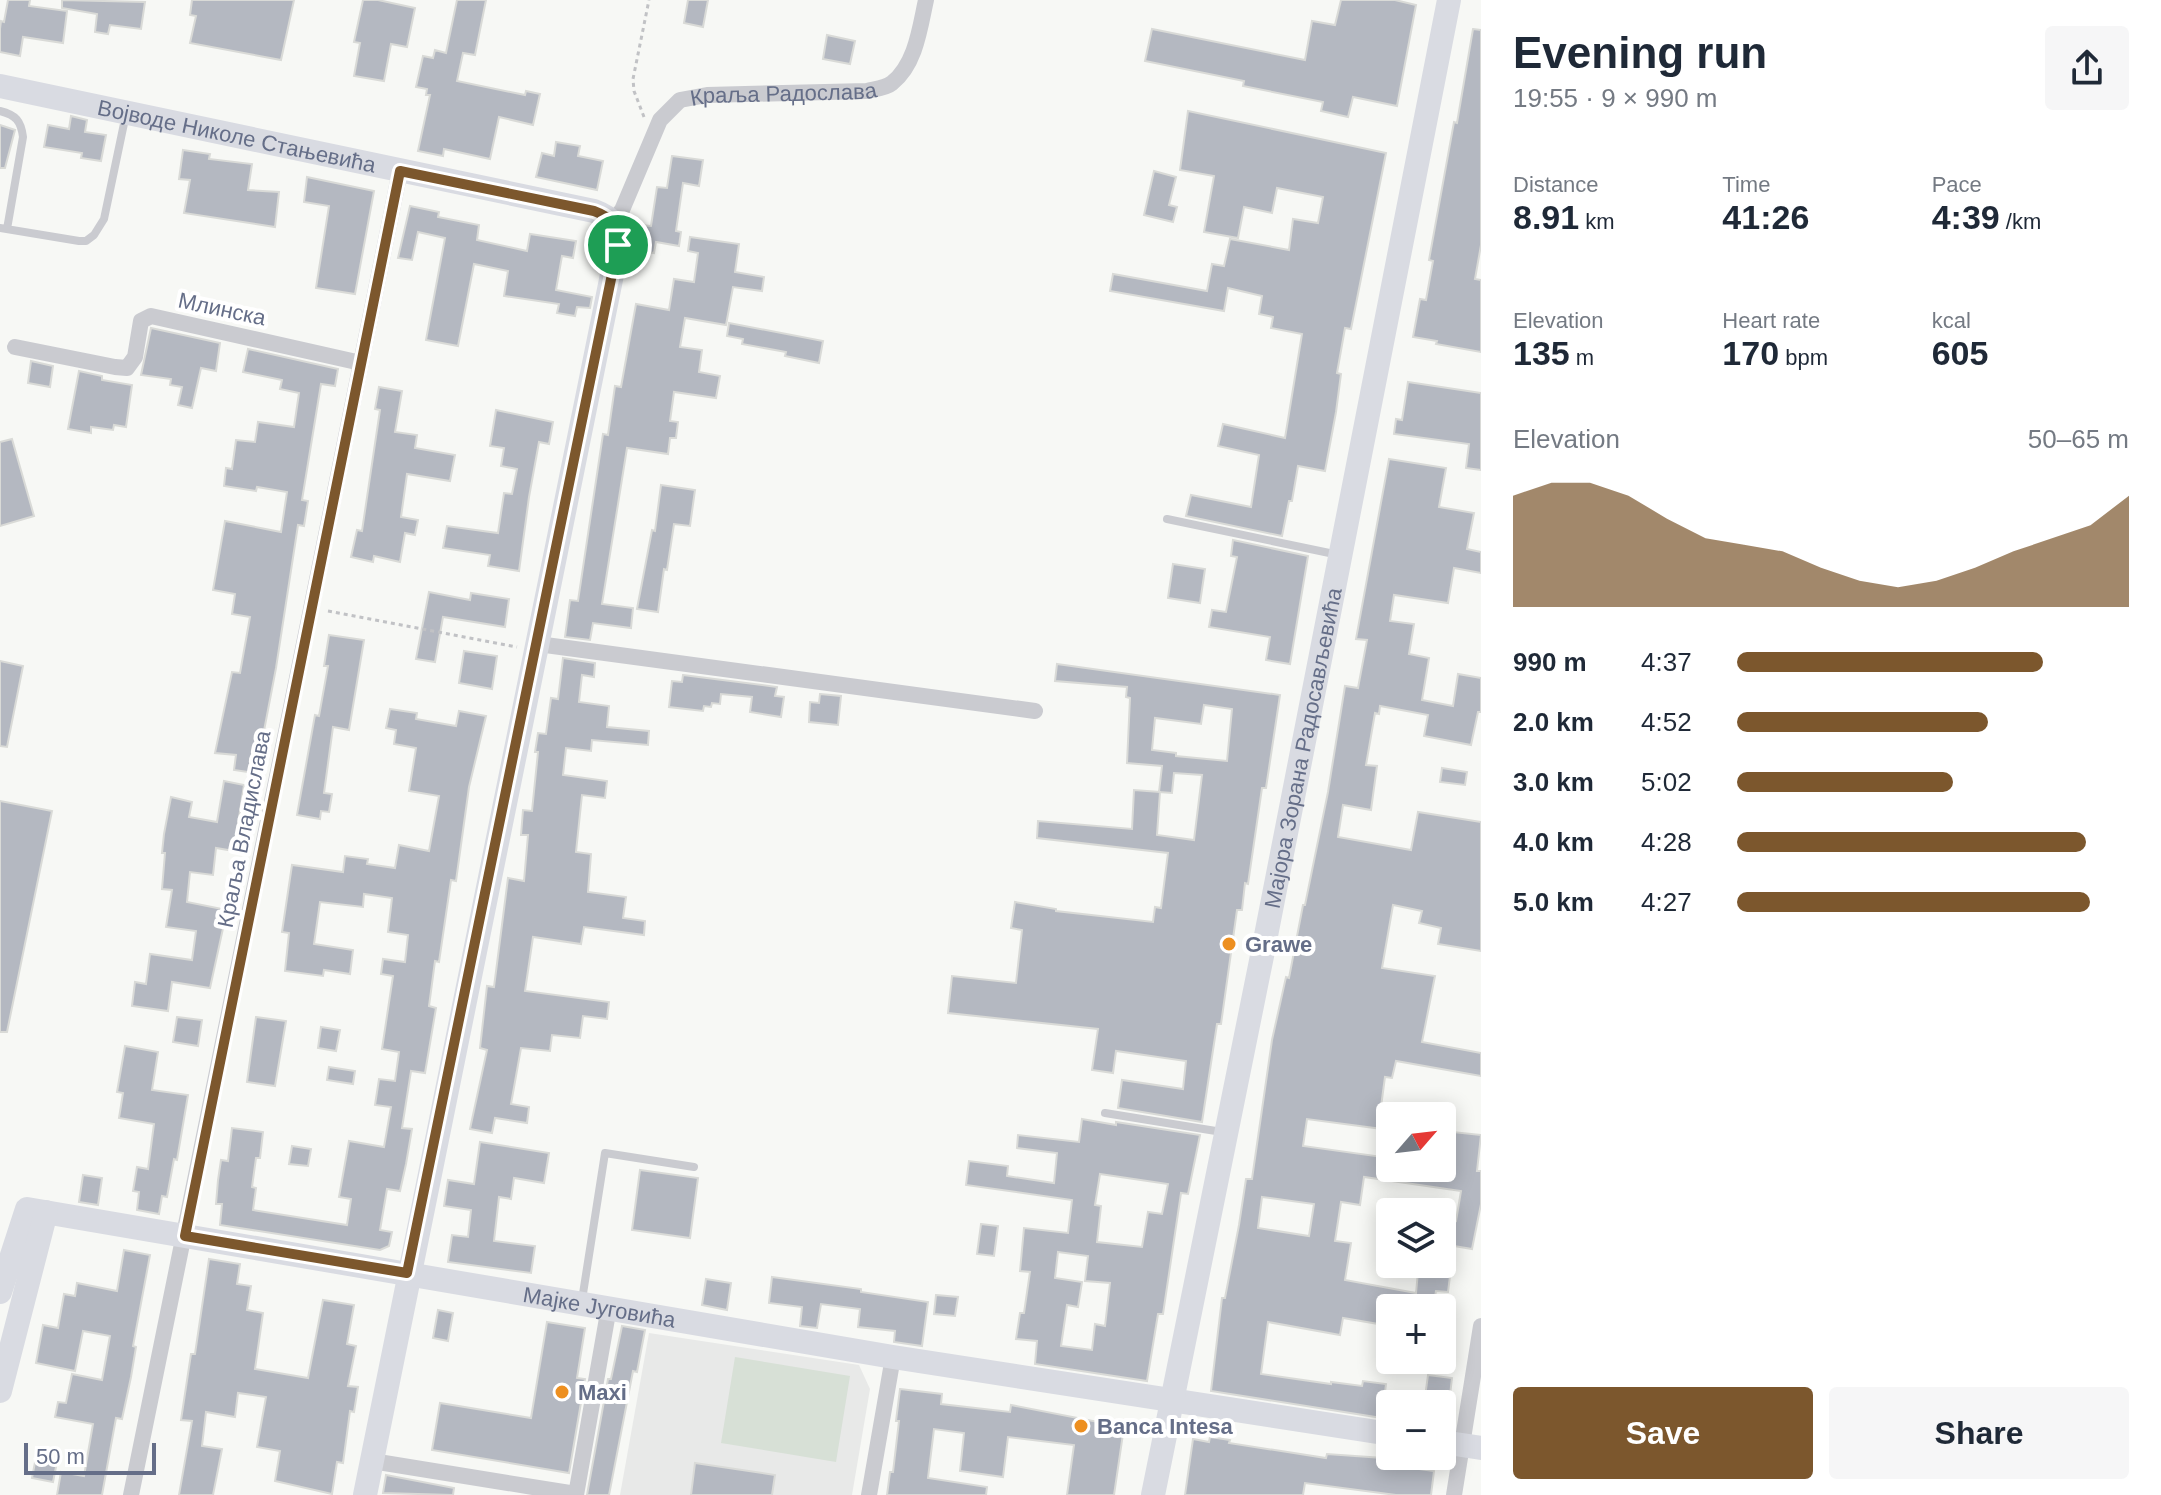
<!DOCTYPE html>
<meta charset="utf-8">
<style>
:root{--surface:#fff;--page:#f6f6f7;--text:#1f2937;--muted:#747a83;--accent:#7c572d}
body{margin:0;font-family:Helvetica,sans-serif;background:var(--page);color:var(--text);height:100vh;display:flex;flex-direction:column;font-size:30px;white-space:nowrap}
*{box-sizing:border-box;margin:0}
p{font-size:26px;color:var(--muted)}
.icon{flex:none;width:44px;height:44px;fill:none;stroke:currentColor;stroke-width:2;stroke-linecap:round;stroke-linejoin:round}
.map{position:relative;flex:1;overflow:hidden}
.details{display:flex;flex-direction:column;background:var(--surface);width:680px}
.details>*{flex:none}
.needle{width:52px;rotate:62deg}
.controls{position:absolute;left:1376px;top:1102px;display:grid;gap:16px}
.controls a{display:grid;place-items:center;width:80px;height:80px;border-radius:8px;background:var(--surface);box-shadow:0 4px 20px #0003;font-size:40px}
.scale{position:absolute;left:24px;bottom:20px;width:132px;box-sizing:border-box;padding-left:8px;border:4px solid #656e88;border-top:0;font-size:22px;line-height:28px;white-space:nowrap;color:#656e88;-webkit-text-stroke:6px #fff;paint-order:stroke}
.pin{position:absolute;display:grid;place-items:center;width:68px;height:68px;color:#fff;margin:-34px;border:4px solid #fff;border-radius:50%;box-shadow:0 2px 8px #0007}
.round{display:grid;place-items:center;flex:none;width:84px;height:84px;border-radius:8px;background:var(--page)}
.overview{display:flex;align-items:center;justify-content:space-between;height:136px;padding:0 32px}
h1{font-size:44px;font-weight:700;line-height:60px}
.figures{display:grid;grid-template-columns:repeat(3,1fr);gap:12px;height:136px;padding:8px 32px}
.figures div{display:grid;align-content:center}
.figures b{font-size:34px;font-weight:700}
.figures small{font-size:22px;font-weight:400}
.figures p{font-size:22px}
.chart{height:224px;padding:16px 32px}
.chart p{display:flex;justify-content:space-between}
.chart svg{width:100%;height:144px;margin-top:8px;fill:var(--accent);opacity:.7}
.primary-button{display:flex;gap:16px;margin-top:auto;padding:16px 32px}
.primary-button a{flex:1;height:92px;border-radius:8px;background:var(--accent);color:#fff;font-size:32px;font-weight:700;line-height:92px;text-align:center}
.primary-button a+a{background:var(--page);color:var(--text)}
ul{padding:0 32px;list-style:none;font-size:26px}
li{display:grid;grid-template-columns:128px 96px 1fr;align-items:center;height:60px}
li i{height:20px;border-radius:10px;background:var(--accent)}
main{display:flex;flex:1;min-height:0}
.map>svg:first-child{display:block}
.built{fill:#e8e9e8}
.green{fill:#d7e0d6}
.building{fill:#b4b8c1;stroke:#d9dad7;stroke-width:2;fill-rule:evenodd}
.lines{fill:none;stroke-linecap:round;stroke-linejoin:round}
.path{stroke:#c1c2c5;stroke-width:3;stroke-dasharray:4 4;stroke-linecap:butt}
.lane{stroke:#cacbd0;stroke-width:8}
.street{stroke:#cacbd0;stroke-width:16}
.secondary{stroke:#d9dbe2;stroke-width:24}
.route-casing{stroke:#fff;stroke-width:16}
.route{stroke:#7c572d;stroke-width:10}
.poi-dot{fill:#ed8f20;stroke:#fff;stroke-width:3}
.labels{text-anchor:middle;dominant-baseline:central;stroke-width:8;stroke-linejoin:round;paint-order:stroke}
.street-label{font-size:22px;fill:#656e88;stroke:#fff}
.poi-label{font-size:22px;font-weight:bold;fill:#656e88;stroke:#fff;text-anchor:start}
</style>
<main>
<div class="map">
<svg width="1481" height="1495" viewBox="0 0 1481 1495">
<rect width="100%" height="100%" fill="#f7f8f5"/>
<path class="built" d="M649,1333l210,32 11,24 -18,106h-232z"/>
<path class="green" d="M735,1357l115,19 -14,86 -115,-19z"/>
<path class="building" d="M8,0h22l-1,6 38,5 -4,32 -40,-6 -3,19 -20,-4v-23l1,-8 3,1z
M62,0l83,2 -4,27 -31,-4 -2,9 -13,-2 2,-18 -35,-6z
M192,0h102l-13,60 -91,-17 6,-27 -6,-1z
M363,0h15l37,8 -8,39 -16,-3 -7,37 -30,-5 6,-33 -6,-1z
M457,0h29l-11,55 -12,-2 -6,28 68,14 1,-4 14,3 -7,31 -34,-8 -9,42 -46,-10 -1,7 -25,-5 12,-56h-4l1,-6 -11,-2 7,-31 10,2 2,-8 11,3z
M688,0h20l-5,27 -19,-4z
M1341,0h54l21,5 -19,101 -44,-9 -5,20 -27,-6 2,-9 -80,-16 1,-5 -99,-20 7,-32 153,31 7,-39 23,4z
M1473,29l8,1v215l-6,34 6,1v72l-45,-8 1,-3 -24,-4 7,-38 6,1 7,-39 -4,-1 25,-138 3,1z
M827,35l28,6 -5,23 -27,-5z
M1188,111l198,42 -35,176 -6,-1 -8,45 4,1 -5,38 -11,59 -27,-5 -6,35h-3l-7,35 -96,-20 5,-21 60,12 8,-52 -41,-9 5,-22 62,14 17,-104 -31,-6 2,-11 -14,-3 3,-18 -34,-8 -4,23 -114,-20 3,-17 94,17 5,-27 12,2 6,-27 59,11 4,-31 25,4 5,-26 -46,-9 -5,25 -28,-6 -6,31 -34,-6 10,-56 -34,-6z
M71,116l16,4 -2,12 21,3 -5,26 -20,-3 1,-5 -38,-6 4,-22 21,4z
M0,125l15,5 -10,38h-5z
M556,142l24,4 -2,10 25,5 -6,29 -61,-13 6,-24 12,3z
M183,150l27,4 -1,5 43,5 -4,26 31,2 -4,35 -91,-14 6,-33 -11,-1z
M672,156l31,4 -4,26 -16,-3 -7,48 5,1 -2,14 -23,-4 -2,11 -17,-3 4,-25 10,1 6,-39 10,1z
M1154,171l22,6 -7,28 8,2 -4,15 -29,-7z
M307,177l67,14 -19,103 -39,-6 13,-82 -25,-4z
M410,206l29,6 -1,5 41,8 -2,15 50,11 3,-17 46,7 -3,17 -11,-2 -6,34 36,7 -2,11 -13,-1 -2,9 -18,-3 2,-9 -55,-8 4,-25 -34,-7 -16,82 -32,-6 19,-102 -27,-6 -6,28 -14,-2z
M690,237l49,7 -4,28 29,5 -2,14 -29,-4 -7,38 -41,-7 -5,29 22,3 -3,22 21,4 -4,22 -42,-6 -4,29 8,1 -2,16h-6l-2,16 -41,-6 -25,156 31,4 -2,20 -38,-5 -3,17 -25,-3 5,-37 8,1 25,-167 5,1 7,-49 6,1 15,-83 33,6 5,-31 20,3 4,-29 -10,-2z
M729,323l94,18 -4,22 -34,-7 1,-4 -44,-8 1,-5 -16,-3z
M151,328l69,15 -4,28 -15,-3 -9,40 -14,-3 4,-18 -12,-2 1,-6 -30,-4z
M248,349l90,20 -3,17 -14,-2 -19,116 6,1 -4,25 -6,-1 -22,143 -13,68 -4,-1 -4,38 -21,-3 2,-15 -21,-2 17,-81 8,1 10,-56 -18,-3 3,-20 -22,-4 12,-69 56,11 6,-40 -30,-5 -1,4 -32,-5 2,-18 6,1 4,-29 19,2 3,-20 36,5 5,-34 -19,-4 2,-9 -39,-8z
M31,361l22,5 -3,21 -22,-4z
M79,371l23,5v4l30,5 -6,42 -12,-2 -1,5 -22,-3v6l-23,-4z
M1408,382l73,11v77l-15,-2 3,-24 -75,-10 2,-15 6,1z
M379,387l23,4 -7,41 22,3 -2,13 40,7 -5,26 -43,-7 -6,43 17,3 -3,15 -10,-2 -5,29 -26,-6 -1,6 -22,-5 6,-27 5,1 18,-121 -5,-1z
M496,410l57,12 -4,22 -10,-2 -10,55 -10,74 -31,-5 2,-11 -47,-7 4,-22 51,7 6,-40 8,1 5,-25 -16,-3 3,-18 -14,-2z
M12,439l22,77 -34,10v-84z
M1389,459l57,9 -7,39 35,6 -7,36 14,3v21l-27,-5 -6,35 -54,-8 -4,26 24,3 -5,30 20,4 -7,42 31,6 5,-32 23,4v34h-3l-7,33 -47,-9 4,-21 -48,-9 -1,8 -4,-1 -9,52 11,1 -6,44 -28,-5 -5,32 73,13 7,-38 63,10v129l-43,-7 3,-16 -22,-5 3,-12 -29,-6 -11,63 53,8 -13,66 59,11v23l-85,-15 -4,17 -7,-1 -5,37 10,2v14l-83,-11 -4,27 87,12v10h52v-2l7,1 4,-35 28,3 -4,36h4v33l-9,45 -30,-5v-25l14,2 5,-30 -97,-14 -4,28 -19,-3 -6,39 16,2 -6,37 71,13 2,-21 32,4 -2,16 -12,-1 -3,17h-43v18l-47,-8 -3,17 -72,-13 -7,52 70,10v-2l31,4 1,-5 23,3 -4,34 -171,-27 11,-93h3l14,-73 7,-46h6l20,-139 14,-63 3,1 14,-73h2l23,-113 17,-106 13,2 9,-48 -11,-1zM1262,1197l52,7 -5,32 -51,-8z
M661,485l34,5 -5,36 -16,-2 -7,46 -3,-1 -6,43 -21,-3 15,-79 3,1z
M1233,540l75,16 -18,108 -24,-4 4,-23 -61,-10 3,-17 14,2 11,-55 -6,-1z
M1173,564l32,5 -5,34 -32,-5z
M429,592l41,8 1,-7 38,6 -4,28 -62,-10 -8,45 -19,-3z
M329,635l35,5 -15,90 -16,-3 -9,66 8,1 -3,18 -8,-1 -1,8 -23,-4 18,-100 4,1 9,-50h-4z
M464,651l33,5 -5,33 -33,-6z
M563,658l32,5 -1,14 -12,-2 -3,27 30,4 -2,21 42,4 -1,14 -56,-5 -1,11 -25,-3 -3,27 44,6 -2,17 -23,-3 -6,57 15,2 -3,38 38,5 -3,21 22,3 -1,14 -60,-8 -3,17 -48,-7 -8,54 84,11 -2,17 -24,-3 -3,22 -28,-3 -2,16 -29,-3 -10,56 18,3 -2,16 -32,-5 -3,15 -22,-4 17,-79 -7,-2 7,-62 7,1 14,-109 16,3 4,-46h-7l2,-25 9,1 6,-59h-3l3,-19 8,1 5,-36 7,1z
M0,661l23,5 -16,81 -7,-1z
M1057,664l223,31 -14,93h-4l-14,96 -3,-1 -3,27h-5l-16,114h-4l-15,98 -84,-14 4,-28 61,9 3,-28 -70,-10 -3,22 -21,-3 6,-41 -150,-16 4,-37 64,7 6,-53 -11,-2 4,-26 41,7v2l97,11 2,-15 6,1 7,-55 -131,-15 1,-17 94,8 2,-39 26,2 -3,43 37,5 8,-65 -28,-2 -2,20 -13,-1 3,-26 -35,-3 3,-65 -4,-1 1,-10 -72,-6zM1204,705l28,4 -5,52 -51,-5v-3l-24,-3 3,-32 46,6z
M683,675l94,12 -2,9 9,1 -3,20 -31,-5 2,-15 -31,-3 -1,10 -8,-1 -1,4 -7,-1 -1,5 -34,-4 3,-26 10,1z
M820,694l21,2 -3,29 -29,-3 1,-20 9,1z
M390,709l27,4 -1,6 40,7 3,-15 27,5 -17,71 -13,94 -5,-1 -12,82 -4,-1 -6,45 7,2 -11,65 -14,-2 -9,57 10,1 -6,35 -6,27 -13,-2 -7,41 12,2 -3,14 -9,4 -160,-25 2,-21h-6l2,-24 3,-20 7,1 4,-33 31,4 -3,26h-4l-4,29 4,1 -3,22 94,15 4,-26 -12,-2 10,-56 35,6 7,-40 -16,-2 4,-26 16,2 4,-29 -17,-3 11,-73 -12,-2 2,-15 22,3 3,-27 -20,-3 4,-34 -28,-4 -1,13 -43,-5 -6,42 39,6 -3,24 -26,-4 -1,6 -38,-5 4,-38 -7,-1 10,-67 51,7 2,-16 23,3 -1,5 28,4 4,-23 30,6 10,-55 -30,-5 7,-43 -22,-4 2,-14 -10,-2z
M1442,768l25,4 -2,13 -25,-3z
M224,781l20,4 -10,66 -18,-3 -3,27 -23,-3 -3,30 40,8 -17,78 -38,-6 -4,29 -36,-5 3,-24 11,2 4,-30 42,6 4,-29 -30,-4 6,-37 -10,-1 3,-36h-3l2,-19 7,-37 21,5 -3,15 28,5z
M0,801l52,10 -45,221h-7z
M177,1017l25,3 -4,26 -25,-4z
M256,1017l30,4 -11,65 -28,-4z
M321,1027l19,3 -4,21 -18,-3z
M125,1046l33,6 -6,38 36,5 -11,65 -3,-1 -7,38 -5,-1 -3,18 -22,-4 2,-18 -6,-1 4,-24 11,2 6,-45 -35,-6 4,-25 -6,-1z
M329,1067l26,4 -2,13 -26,-4z
M1082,1119l34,6v-3l84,13 -12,59 -7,-1 -18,121h-5l-11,67 -112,-17 2,-23 -21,-2 4,-26h4l6,-41 -10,-1 4,-43 44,5 4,-33 -106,-15 3,-24 39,5 -1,10 47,7 3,-30 -40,-5 1,-13 61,7zM1100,1174l68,10 -6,30 -14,-2 -6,35 -45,-5 4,-36 -6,-1zM1058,1252l30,4 -3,25 25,2 -5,43 -10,-2 -3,26 -31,-4 6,-41 11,2 4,-25 -27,-4z
M480,1142l69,11 -5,30 -30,-5 -3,21 -12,-2 -5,44 41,5 -4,27 -83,-11 4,-27 16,2 3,-27 -27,-4 4,-26 26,4z
M292,1146l19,3 -3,17 -19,-2z
M640,1170l58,8 -8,60 -58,-8z
M83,1175l19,3 -4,27 -19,-3z
M981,1224l17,2 -4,30 -17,-2z
M124,1250l26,5 -17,91 3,1 -5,30 -9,42 -6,-1 -14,77h-45l4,-23 23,4 9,-52 -38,-7 3,-15 8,1 6,-29 30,6 8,-44 -27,-5 -8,40 -39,-8 7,-38 15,3 6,-34 11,2 2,-13 40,8z
M209,1259l31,5 -3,20 14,2 -4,24 16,3 -8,56 53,9 15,-78 31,5 -7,39 9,2 -8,40 10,1 -4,25 -4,-1 -7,52 -6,-1 -5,32 -57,-13 5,-30 -23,-4 9,-50 -28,-4 -3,24 -29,-5 -4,34 20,3 -9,46h-34l13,-74 -11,-1 10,-66h4z
M772,1277l89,12v3l67,10 -6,44 -28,-4 1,-11 -37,-4 2,-18 -39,-5 -4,24 -17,-2 2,-19 -33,-4z
M706,1279l25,4 -4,27 -25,-5z
M936,1295l22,2 -3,19 -21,-2z
M438,1310l15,3 -5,28 -15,-3z
M547,1322l38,6 -8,50 8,1 -16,94 -137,-23 8,-47 91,15z
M622,1326l23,4 -8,42 -4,-1 -24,124h-22l21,-116h3z
M1428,1375l24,3 -3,26h-25z
M900,1389l42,5 -1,10 69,8 1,-7 113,22 -10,68h-47l7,-50 -66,-8 -5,40 -43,-6 4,-38 -30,-4 -6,49 59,9 -1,8h-99l3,-23h3l6,-51h-3z
M1210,1437l20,3 -1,3 97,15 1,-4 70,5 -1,7 38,5 -3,24h-35l-91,-12 -2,12h-118l8,-56 16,3z
M36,1457l21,5 -4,20 -21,-4z
M695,1463l80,12 -3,20h-81z
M386,1475l68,13 -1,7 -70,-2z"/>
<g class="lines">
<path class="path" d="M644,117l-10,-26 -1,-12 16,-79
M328,611l189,36"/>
<path class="lane" d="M0,111c16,4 21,10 23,26l-16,92
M0,228l79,13h7l8,-6 10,-16 22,-105
M1167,519l172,36
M1105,1113l117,19
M582,1300l23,-147 89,14"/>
<g class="street">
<path id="s1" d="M613,221l9,-11 38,-90 20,-20 27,-5 160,-4c8,-2 19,-3 25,-8 24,-19 28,-56 34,-83"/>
<path d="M15,347l100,20 12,1 8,-11 6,-36 10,-5 210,47"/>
<path d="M538,644l497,67"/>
<path d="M372,1461l204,33"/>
<path d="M131,1495l269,-1324"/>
<path d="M576,1495l33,-188"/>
<path d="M869,1495l24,-138"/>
<path d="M1454,1495l27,-169"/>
</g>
<g class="secondary">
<path id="s2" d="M0,86l594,125c19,7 24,15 24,34 -83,417 -172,833 -253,1250"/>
<path id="s3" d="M0,1292l27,-83 866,148 497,77"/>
<path d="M0,1391l46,-179"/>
<path d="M1442,1442l39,6"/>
<path id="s4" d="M1153,1495l109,-539 187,-956"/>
</g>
</g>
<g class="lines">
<defs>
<path id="route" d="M400,171l194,40c19,7 24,15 24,34l-211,1028 -222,-37z"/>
</defs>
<use href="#route" class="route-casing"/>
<use href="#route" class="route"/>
</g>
<g class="poi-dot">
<circle cx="1229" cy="944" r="8"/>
<circle cx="562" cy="1392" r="8"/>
<circle cx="1081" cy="1426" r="8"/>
</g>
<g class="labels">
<g class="street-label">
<text stroke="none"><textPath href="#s1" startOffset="244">Краља Радослава</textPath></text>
<text stroke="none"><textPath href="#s2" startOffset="242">Војводе Николе Стањевића</textPath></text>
<text transform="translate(222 309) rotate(12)">Млинска</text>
<text stroke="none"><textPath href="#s4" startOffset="762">Мајора Зорана Радосављевића</textPath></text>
<text transform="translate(244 829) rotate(-79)">Краља Владислава</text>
<text stroke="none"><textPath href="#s3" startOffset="668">Мајке Југовића</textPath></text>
</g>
<g class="poi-label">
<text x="1245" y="944">Grawe</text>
<text x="578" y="1392">Maxi</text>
<text x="1097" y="1426">Banca Intesa</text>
</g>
</g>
</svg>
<div class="controls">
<a><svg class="needle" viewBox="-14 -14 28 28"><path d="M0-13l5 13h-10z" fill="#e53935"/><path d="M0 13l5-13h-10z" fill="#747a83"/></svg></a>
<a><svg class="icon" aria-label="layers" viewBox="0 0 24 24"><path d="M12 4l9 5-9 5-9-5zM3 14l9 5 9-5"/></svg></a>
<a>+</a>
<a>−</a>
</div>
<div class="scale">50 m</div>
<div class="pin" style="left:618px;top:245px;background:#1e9e55"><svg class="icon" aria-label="arrive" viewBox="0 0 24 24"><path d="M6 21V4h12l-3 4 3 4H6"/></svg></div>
</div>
<section class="details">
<div class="overview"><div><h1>Evening run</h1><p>19:55 · 9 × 990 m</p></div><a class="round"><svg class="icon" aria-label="share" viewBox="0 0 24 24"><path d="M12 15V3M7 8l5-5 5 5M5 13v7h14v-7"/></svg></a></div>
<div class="figures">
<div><p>Distance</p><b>8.91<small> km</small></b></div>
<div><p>Time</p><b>41:26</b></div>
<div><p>Pace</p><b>4:39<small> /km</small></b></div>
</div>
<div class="figures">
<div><p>Elevation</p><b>135<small> m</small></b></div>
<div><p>Heart rate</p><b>170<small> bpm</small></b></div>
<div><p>kcal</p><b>605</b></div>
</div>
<div class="chart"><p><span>Elevation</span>50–65 m</p>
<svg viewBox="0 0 160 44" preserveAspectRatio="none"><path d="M0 44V10L10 6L20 6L30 10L40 17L50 23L60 25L70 27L80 32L90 36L100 38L110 36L120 32L130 27L140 23L150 19L160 10V44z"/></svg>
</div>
<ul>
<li><b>990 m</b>4:37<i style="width:78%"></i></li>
<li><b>2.0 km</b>4:52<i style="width:64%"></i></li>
<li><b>3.0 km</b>5:02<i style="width:55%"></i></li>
<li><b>4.0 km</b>4:28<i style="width:89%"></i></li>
<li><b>5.0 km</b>4:27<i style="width:90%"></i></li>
</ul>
<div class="primary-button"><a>Save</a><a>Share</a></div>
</section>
</main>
